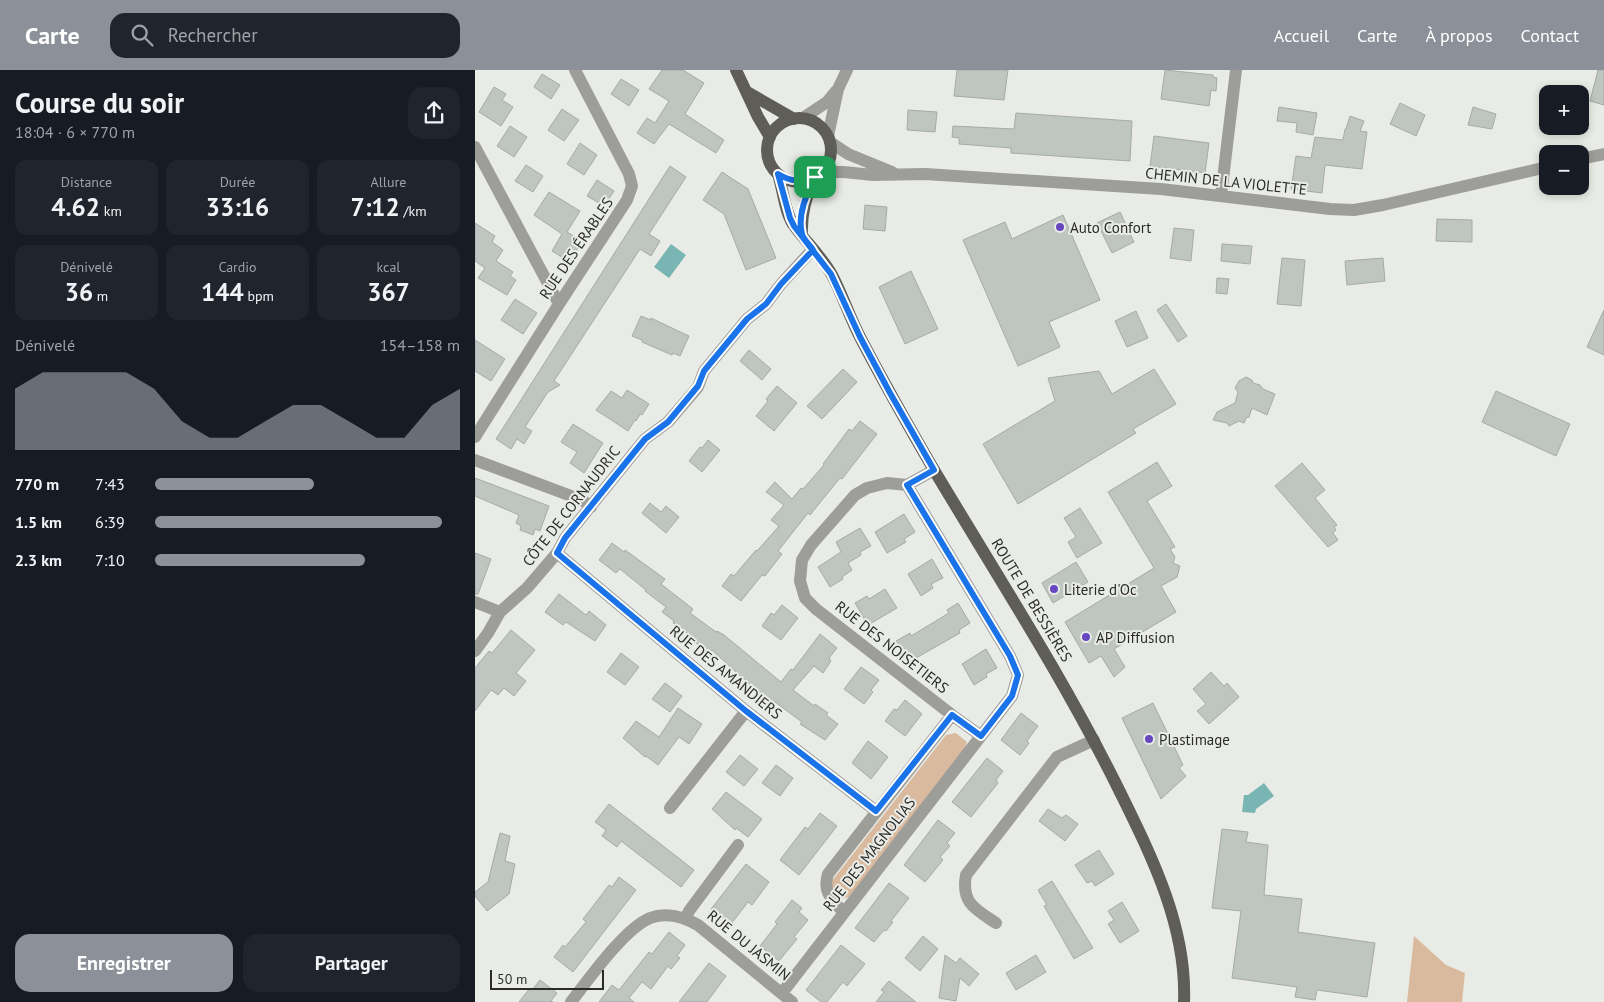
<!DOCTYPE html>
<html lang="fr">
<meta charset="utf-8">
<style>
:root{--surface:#171b24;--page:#20242c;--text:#f1f3f6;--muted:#9ea1a6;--accent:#8c9099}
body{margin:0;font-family:"PT Sans",sans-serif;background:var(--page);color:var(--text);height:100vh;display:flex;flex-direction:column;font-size:19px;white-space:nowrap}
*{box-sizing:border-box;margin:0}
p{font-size:16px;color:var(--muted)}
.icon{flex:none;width:28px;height:28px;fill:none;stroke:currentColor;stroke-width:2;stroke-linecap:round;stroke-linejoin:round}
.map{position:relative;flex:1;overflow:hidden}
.panel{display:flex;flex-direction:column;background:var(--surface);width:475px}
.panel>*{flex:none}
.controls{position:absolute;left:1064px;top:15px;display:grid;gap:10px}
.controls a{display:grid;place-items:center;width:50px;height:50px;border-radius:10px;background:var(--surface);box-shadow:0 2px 8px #0003;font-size:25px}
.scale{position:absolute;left:15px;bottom:12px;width:114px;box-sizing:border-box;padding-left:5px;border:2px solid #2b2c2a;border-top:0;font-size:14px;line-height:18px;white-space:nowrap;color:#2b2c2a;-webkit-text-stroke:4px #e9ece6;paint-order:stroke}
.pin{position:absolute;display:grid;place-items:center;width:42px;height:42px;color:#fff;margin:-21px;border-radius:10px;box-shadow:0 2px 8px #0006}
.round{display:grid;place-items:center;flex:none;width:52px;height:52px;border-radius:15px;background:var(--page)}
.headline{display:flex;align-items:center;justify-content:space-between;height:85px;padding:0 15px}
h1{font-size:28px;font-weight:600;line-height:38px}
.metrics{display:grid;grid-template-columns:repeat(3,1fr);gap:8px;height:85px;padding:5px 15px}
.metrics div{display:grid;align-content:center;border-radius:12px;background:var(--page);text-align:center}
.metrics b{font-size:25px;font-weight:600}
.metrics small{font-size:14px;font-weight:400}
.metrics p{font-size:14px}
.chart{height:140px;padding:10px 15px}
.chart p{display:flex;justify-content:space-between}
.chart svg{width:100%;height:90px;margin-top:5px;fill:var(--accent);opacity:.7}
.action{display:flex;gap:10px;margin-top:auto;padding:10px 15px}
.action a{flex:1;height:58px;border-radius:15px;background:var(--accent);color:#fff;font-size:20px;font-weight:600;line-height:58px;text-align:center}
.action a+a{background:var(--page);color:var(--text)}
ul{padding:0 15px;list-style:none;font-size:16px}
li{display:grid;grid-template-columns:80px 60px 1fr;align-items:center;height:38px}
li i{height:12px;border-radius:6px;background:var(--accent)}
header{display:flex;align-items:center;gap:30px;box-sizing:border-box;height:70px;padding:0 25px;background:var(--accent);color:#fff}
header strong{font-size:24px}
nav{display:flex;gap:28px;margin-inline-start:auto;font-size:18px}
.search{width:350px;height:45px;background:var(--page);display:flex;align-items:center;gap:12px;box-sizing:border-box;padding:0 18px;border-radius:15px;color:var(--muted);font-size:19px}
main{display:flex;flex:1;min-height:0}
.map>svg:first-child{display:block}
.green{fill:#daba9f}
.water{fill:#79b5b2}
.building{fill:#bfc5c1;stroke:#a5aba7}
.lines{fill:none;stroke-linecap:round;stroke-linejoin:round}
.minor{stroke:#9d9d9a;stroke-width:12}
.major{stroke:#5e5d58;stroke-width:12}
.route-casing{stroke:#fff;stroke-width:10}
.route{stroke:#1a73e8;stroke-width:6}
.poi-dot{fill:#6647c0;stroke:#e9ece6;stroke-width:2}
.labels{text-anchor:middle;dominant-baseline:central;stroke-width:4;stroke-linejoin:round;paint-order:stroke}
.street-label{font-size:15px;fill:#2b2c2a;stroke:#e9ece6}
.poi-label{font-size:15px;fill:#2b2c2a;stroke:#e9ece6;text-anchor:start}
</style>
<header>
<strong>Carte</strong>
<div class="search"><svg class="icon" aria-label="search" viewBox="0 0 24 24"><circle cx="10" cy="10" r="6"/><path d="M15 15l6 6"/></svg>Rechercher</div>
<nav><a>Accueil</a><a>Carte</a><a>À propos</a><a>Contact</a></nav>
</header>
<main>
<section class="panel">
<div class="headline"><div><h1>Course du soir</h1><p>18:04 · 6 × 770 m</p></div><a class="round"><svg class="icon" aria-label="share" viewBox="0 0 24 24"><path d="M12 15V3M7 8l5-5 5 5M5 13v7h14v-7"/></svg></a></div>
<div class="metrics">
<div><p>Distance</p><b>4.62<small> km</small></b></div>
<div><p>Durée</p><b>33:16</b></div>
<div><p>Allure</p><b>7:12<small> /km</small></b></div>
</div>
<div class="metrics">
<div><p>Dénivelé</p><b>36<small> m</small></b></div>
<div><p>Cardio</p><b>144<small> bpm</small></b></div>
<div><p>kcal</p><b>367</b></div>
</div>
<div class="chart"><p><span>Dénivelé</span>154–158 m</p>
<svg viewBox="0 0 160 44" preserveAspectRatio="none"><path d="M0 44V14L10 6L20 6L30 6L40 6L50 14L60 30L70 38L80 38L90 30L100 22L110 22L120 30L130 38L140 38L150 22L160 14V44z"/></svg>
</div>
<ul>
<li><b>770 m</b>7:43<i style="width:52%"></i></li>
<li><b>1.5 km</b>6:39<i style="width:94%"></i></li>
<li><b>2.3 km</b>7:10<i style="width:69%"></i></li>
</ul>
<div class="action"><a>Enregistrer</a><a>Partager</a></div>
</section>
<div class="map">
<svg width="1129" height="932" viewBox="0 0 1129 932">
<rect width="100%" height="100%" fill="#e9ece6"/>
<path class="green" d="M481,663l11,9 -3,9 -110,144 -11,4 -11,-8 -1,-9 115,-147z
M939,866l32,29 19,8 -3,29h-55z"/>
<path class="water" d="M196,174l15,11 -17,23 -15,-11z
M789,713l10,13 -18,13 -1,4 -13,-1 2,-17h4z"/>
<path class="building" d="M187,0h21l21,13 -19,31 39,26 -8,13 -47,-29 -15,20 -17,-11 10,-15 8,5 14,-22 -20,-12z
M482,0h51l-4,30 -50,-4z
M690,0l48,5v2l4,1 -1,13 -5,-1 -2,16 -48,-7z
M1123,0h6v35l-14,-4z
M67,4l18,11 -9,14 -17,-12z
M146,9l18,11 -10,16 -18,-12z
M19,17l12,7 -4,6 11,7 -12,19 -22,-14z
M925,33l25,12 -9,21 -26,-12z
M804,37l38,6 -4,22 -17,-3 1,-9 -20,-2z
M998,37l23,7 -4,15 -24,-4z
M87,39l17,11 -15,21 -16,-11z
M433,40l29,2 -2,20 -28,-2z
M541,43l116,8 -2,40 -119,-8v-5l-52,-4v-6l-7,-1 1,-11 61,3z
M875,46l14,5 -4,10 7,1 -5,37 -37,-4 -3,28 -31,-4 5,-33 15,2 4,-21 28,3 2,-11h1z
M35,56l17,11 -13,20 -17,-11z
M679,66l55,7 -4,30 -55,-7z
M105,73l17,12 -13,20 -17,-11z
M51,95l17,11 -10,16 -18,-11z
M195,96l16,11 -37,57 11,7 -9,15 -11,-7 -86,132 6,4 -12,7 -23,35 7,4 -8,13 -7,-5 -6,10 -15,-10z
M247,102l26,17 28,69 -30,12 -22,-56 -21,-14z
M122,110l17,11 -10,15 -17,-10z
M74,122l31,19 -13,21 15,9 -12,21 -18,-11 10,-17 -28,-19z
M390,135l22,2 -2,24 -22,-2z
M645,142l14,30 -22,11 -15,-30z
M588,145l37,85 -51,22 11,25 -42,19 -55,-126 42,-18 7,17z
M962,149l35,1v22l-36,-1z
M0,153l20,13 -3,6 11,8 -7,11 17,11 -3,4 6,4 -9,15 -29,-17 7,-10 -10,-7z
M699,158l20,2 -3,31 -21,-3z
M747,174l30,2 -2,18 -29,-3z
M807,188l23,2 -4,46 -24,-2z
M908,188l2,23 -38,4 -2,-24z
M436,201l27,58 -33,15 -26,-57z
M742,208l12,1 -2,15 -11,-1z
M40,229l22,14 -14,21 -22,-14z
M691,234l21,32 -9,6 -21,-32z
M1129,240v45l-17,-8z
M661,241l12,27 -21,9 -12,-26z
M166,246l10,4v-2l38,18 -9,20 -7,-3 -1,2 -30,-13v-2l-10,-4z
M0,270l30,19 -14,22 -16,-10z
M274,280l22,19 -9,11 -22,-19z
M368,299l14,13 -35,37 -15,-13z
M679,299l22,35 -43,25 3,4 -118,71 -35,-60 72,-43 -7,-23 51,-7 13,23z
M771,307l6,3 1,3 7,2 3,4 12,5 -8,21 -15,-7 -3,9 -3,1 -2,5 -5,-2 -10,5 -2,-3 -14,-3 4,-8 18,-9 3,-11 -3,-4 4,-7z
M302,316l20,17 -23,28 -18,-15 12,-15 -2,-2z
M152,320l22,14 -7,11 -2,-1 -4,7 -1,-1 -7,11 -32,-21 15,-19 11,7z
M1021,321l74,33 -14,32 -74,-34z
M385,351l17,13 -35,45 -2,-1 -30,37 -2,-2 -30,38 4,3 -17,22 -3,-1 -21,26 -19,-15 9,-12 3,2 22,-26 1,1 22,-25 -8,-6 13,-15 -18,-13 9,-10 17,17 9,-11 2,1 21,-24 -1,-1 26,-35 3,2z
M98,354l30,19 -19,30 -14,-10 7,-11 -16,-10z
M233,370l12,10 -18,22 -13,-11 11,-14 2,1z
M682,392l15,24 -25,15 28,46 -5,2 5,8 -2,6 7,3 -3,11 -16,9 15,26 -62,37 11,18 -11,10 -13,-21 -12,7 -24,-41 89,-54 -46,-76z
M827,393l23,27 -10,8 22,27 -3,2 2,3 -3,3 5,7 -10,7 -53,-61z
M0,408l74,28 -9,25 -5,-2 -2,6 -13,-5 1,-4 -5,-3 3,-8 -44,-19z
M175,433l11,9 5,-6 13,11 -13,16 -24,-20z
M605,438l22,35 -25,15 -9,-16 8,-5 -12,-19z
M429,444l11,18 -11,7 2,3 -19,11 -12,-21z
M385,458l11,18 -11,6 1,3 -13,8 4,7 -10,7 1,2 -13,8 -12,-20 23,-15 -5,-10z
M137,473l12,9 1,-2 40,29 -4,5 32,25 -3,4 26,19 1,-1 7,4 57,47 10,-13 2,1 27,-36 17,14 -8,10 2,3 -8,12 -9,-7 -21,24 21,16 1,-2 13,9 -2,2 12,9 -13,16 -25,-16 2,-2 -27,-20 -1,2 -16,-12 -46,-42 -3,3 -17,-13 1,-3 -20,-14 1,-2 -12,-9 4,-5 -21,-16 1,-1 -26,-21 -4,4 -17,-13z
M0,483l16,6 -13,35h-3z
M457,489l11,19 -12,6 2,4 -12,8 -13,-22z
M601,492l12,20 -35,21 -11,-20z
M410,519l12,19 -29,17 -13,-22 12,-7 2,3z
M84,524l27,21 3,-4 17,14 -11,16 -29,-19 -3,3 -18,-13z
M483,533l12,20 -11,7 1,3 -51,29 -13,-21 14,-8 1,3 38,-23 -2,-3z
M307,535l16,13 -17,22 -19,-14 9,-13 3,2z
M36,560l24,20 -19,23 10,8 -12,15 -10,-8 -6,7 -7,-5 -16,21v-43l14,-17 3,2z
M511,579l11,19 -11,6 1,3 -13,8 -12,-21z
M146,583l18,14 -14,18 -18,-13z
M386,597l18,13 -8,10 2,2 -9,12 -20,-15z
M736,602l13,14 3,-3 12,14 -30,27 -12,-13 9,-7 -13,-15z
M190,613l17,13 -12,16 -18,-13z
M430,630l17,14 -17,22 -20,-15 9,-12 3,1z
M678,633l30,62 -4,3 7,8 -25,23 -39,-81z
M203,638l24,16 -13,20 -10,-7 -21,28 -12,-9 -1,1 -22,-19 13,-17 23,16z
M546,643l17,13 -11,15 2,2 -9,12 -19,-15z
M393,671l20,16 -17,22 -19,-16z
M265,685l18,14 -14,17 -18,-14z
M512,688l16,13 -7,9 2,3 -27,34 -19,-15z
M301,695l17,13 -13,18 -18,-13z
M251,722l36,27 -14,18 -12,-9 -1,2 -23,-21z
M134,734l85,66 -13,17 -60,-46 -4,6 -15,-11 4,-6 -11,-8z
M573,739l14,9 4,-3 12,9 -13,17 -26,-20z
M345,743l17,13 -38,49 -19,-15 25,-33 3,2z
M463,750l17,13 -8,10 3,3 -10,11 3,3 -18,22 -21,-17z
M747,759l26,3 -2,10 22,3 -4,50 38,4 -4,33 77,11 -8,54 -50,-7 -2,10 -20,-3 2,-10 -65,-9 9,-67 -29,-3z
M25,763l10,3 -5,25 10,3 -6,30 -22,17 -12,-15v-4l13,-10z
M624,780l15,24 -19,12 -3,-5 -5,2 -12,-18z
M271,794l23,18 -17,23 -4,-3 -17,22 -20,-15z
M144,807l17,13 -63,82 -19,-15 9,-12 2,2 21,-25 -3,-3 17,-22 9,-12 3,2z
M577,811l41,67 -19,11 -30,-53 3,-1 -9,-15z
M414,813l20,15 -18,23 2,1 -7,9 -2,-1 -10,12 -19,-14z
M317,830l10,8 -3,4 9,8 -14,17 3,2 -18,22 -19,-15 17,-22 -2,-2z
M647,832l17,29 -19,12 -12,-19 6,-4 -6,-9z
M194,862l16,13 -8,11 3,2 -9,11 -3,-3 -17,23 -9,-7 -13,16 5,4h-35l13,-17 7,5 30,-38 3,2z
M448,866l15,13 -18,22 -15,-13z
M366,875l24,19 -18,22 -4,-4 -16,20h-6l-15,-12z
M470,885l11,8 4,-5 19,16 -10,12 -9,-8 -4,23 -17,-3z
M561,885l10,17 -30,18 -10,-17z
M234,893l17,13 -19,26h-28z
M65,910l17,13 -6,8 2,1h-34l11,-14 2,2z
M414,911l4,3 23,18h-40l8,-10 -3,-2z"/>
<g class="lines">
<path class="minor" d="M328,48l24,-16 9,-11
M353,66l10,-47 9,-19
M355,72l18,12 44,18
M0,77l84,157
M1105,89l24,-5
M346,102h23l29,3 52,-1 236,15 169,20 24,1 29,-5 164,-38
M746,126l15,-126
M0,367l84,-133 68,-104 5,-14 -3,-12 -54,-104
M0,390l107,40 9,7
M82,483l189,158 130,100
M0,532l25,10
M0,581l13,-18 12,-21 27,-24 30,-35 8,-15 80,-99 23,-17 30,-35 6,-16 43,-52 19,-15 15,-20 32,-35
M477,645l29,21
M195,738l76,-97
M369,843c-11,-13 -22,-20 -16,-39l124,-159 -136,-106 -11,-11 -5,-17 2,-21 9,-15 44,-50 12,-7 20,-5 20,2 27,-15
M211,848l3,-7 49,-66
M521,853c-21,-14 -35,-20 -30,-48l91,-118 37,-17
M307,923l230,-297 6,-21 -8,-19 -103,-171
M96,932c18,-23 53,-73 79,-84 16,-6 34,-1 48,7l94,77"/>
<path class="major" d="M261,0l22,47 12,20
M272,22l47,27
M292 80a32 32 0 1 1 64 0a32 32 0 1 1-64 0Z
M303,104c5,15 7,41 17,53 12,16 27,30 37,48 11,21 18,43 29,64 23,44 48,88 73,131 64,107 132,212 187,324 32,65 66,134 63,208
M327,165c-1,-22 4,-38 13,-58"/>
</g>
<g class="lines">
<defs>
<path id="route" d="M340,107c-8,16 -18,38 -13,57 1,5 8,11 11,16l-32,34 -15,20 -19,15 -43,52 -6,15 -30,36 -23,17 -80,99 -8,15 189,158 130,100 76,-96 29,21 31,-40 6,-21 -8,-19 -103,-171 27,-15 -44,-77 -30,-56 -29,-63 -37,-48 -4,-8 -12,-44c13,8 23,8 37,3"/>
</defs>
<use href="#route" class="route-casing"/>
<use href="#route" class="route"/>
</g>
<g class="poi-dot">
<circle cx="585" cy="157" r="5"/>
<circle cx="579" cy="519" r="5"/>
<circle cx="611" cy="567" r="5"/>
<circle cx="674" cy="669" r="5"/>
</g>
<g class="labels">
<g class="street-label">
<text transform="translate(751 111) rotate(6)">CHEMIN DE LA VIOLETTE</text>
<text transform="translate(101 178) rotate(-56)">RUE DES ÉRABLES</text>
<text transform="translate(96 436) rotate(-52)">CÔTE DE CORNAUDRIC</text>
<text transform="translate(557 530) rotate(59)">ROUTE DE BESSIÈRES</text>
<text transform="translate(417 577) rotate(38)">RUE DES NOISETIERS</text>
<text transform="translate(251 602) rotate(39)">RUE DES AMANDIERS</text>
<text transform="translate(394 784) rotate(-52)">RUE DES MAGNOLIAS</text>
<text transform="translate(274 875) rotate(39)">RUE DU JASMIN</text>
</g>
<g class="poi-label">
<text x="595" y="157">Auto Confort</text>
<text x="589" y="519">Literie d'Oc</text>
<text x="621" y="567">AP Diffusion</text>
<text x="684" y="669">Plastimage</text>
</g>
</g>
</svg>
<div class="controls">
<a>+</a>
<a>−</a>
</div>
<div class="scale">50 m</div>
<div class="pin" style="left:340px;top:107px;background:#1e9e55"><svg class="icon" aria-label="arrive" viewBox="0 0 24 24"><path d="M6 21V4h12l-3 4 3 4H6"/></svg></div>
</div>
</main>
